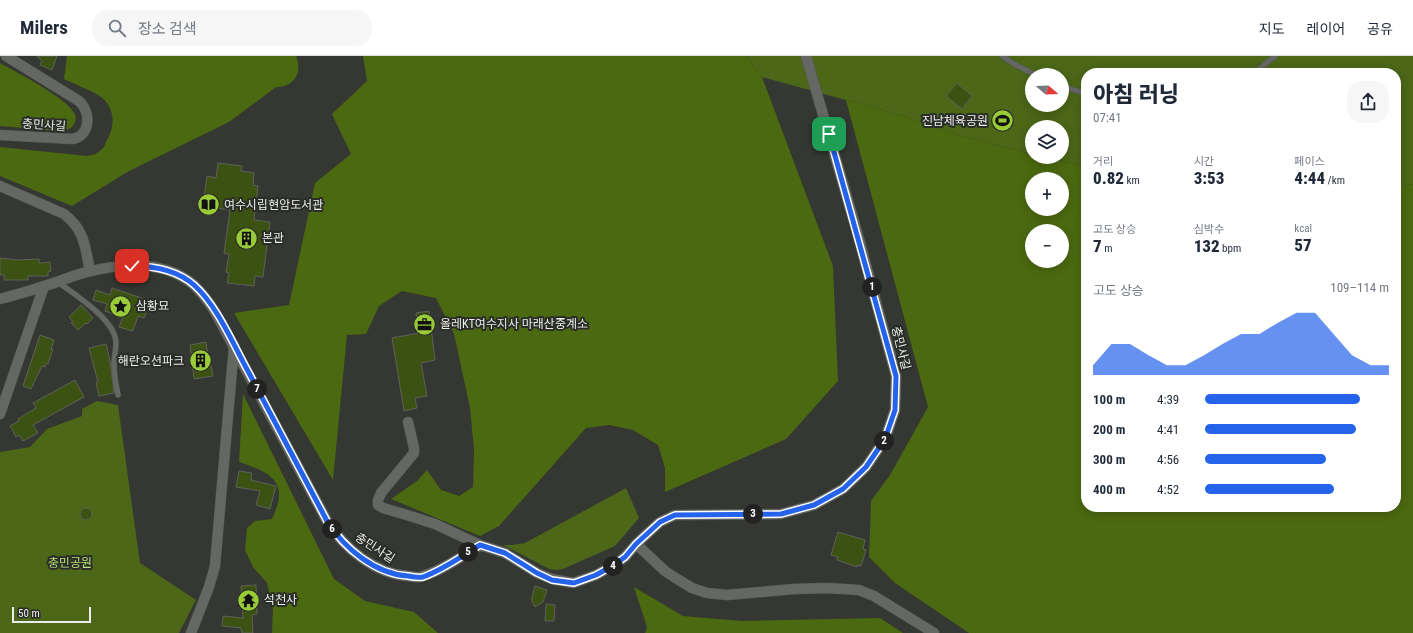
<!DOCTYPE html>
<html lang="ko">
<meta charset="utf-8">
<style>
:root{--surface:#fff;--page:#f6f6f7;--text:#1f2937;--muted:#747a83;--line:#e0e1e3;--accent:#2563eb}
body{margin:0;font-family:"Roboto Condensed","Noto Sans KR",sans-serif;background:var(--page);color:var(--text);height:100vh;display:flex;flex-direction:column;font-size:15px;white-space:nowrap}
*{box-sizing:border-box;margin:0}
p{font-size:13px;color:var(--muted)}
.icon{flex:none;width:22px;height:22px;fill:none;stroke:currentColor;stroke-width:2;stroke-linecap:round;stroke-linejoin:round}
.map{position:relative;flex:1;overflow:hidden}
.sheet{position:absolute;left:1081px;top:12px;width:320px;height:444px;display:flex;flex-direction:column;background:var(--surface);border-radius:16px;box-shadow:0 2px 10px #0003}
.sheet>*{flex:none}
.needle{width:26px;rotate:109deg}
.tools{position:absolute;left:1025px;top:12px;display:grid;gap:8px}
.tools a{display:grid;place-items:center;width:44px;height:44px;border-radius:50%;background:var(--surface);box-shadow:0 2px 10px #0003;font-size:20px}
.scale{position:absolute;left:12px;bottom:10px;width:79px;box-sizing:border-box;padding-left:4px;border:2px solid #ebede9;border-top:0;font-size:11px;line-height:14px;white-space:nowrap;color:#ebede9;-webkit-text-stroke:3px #2b2d28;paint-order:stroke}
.pin{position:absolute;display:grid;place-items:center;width:34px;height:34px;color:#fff;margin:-17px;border-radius:8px;box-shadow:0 2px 6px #0006}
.km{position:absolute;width:20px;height:20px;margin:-10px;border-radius:50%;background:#222;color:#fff;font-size:11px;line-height:20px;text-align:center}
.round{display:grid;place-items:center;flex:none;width:42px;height:42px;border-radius:16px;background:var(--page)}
.summary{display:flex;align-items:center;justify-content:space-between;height:68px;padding:0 12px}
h1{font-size:22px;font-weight:800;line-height:30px}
.figures{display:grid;grid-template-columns:repeat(3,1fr);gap:6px;height:68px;padding:4px 12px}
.figures div{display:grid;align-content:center}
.figures b{font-size:17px;font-weight:800}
.figures small{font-size:11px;font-weight:400}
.figures p{font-size:11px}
.chart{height:112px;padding:8px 12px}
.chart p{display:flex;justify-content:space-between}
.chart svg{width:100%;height:72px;margin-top:4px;fill:var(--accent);opacity:.7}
ul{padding:0 12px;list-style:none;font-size:13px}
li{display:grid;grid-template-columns:64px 48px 1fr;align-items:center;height:30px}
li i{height:10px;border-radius:5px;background:var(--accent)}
header{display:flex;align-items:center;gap:24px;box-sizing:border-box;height:56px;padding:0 20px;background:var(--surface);border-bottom:1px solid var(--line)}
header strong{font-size:19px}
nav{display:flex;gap:22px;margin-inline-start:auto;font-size:14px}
.search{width:280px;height:36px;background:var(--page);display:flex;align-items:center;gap:10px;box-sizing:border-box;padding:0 14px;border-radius:16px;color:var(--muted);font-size:15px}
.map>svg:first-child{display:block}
.green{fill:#4b6717;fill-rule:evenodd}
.forest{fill:#4b6910;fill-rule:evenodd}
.building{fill:#3c5212;stroke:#5e615a}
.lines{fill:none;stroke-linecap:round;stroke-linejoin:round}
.service-casing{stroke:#525550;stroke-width:6}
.minor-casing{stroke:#525550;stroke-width:11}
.service{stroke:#656862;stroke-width:5}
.minor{stroke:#656862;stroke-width:10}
.route-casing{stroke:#fff;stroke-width:8}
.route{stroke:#2563eb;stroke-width:5}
.labels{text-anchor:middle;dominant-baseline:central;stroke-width:4;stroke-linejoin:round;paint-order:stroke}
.poi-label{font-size:12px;fill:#ebede9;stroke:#2b2d28;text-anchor:start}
.street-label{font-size:12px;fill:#ebede9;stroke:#2b2d28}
.park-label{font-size:12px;fill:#b5e173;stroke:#2b2d28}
</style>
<header>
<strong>Milers</strong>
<div class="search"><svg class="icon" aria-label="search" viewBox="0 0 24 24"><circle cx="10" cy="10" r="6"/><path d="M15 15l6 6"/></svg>장소 검색</div>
<nav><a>지도</a><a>레이어</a><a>공유</a></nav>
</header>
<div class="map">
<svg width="1413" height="577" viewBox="0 0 1413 577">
<rect width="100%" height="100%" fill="#353732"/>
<path class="green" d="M746,0h667v128l-17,3v-114h-310v94l-40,-10h16v-30h-30v27l-70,-18 -58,-20 -142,-39zM1032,19h30v30h-30z
M97,345l21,4 22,158 56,37 -17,33h-179v-181l30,-5 17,-18 35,-13v-7z
M626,432l13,30 -24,28 -52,23 -6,1 -8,-1 -46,-24h9l13,-2z"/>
<path class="forest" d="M67,0h229c7,16 -2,32 -20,31l-47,35 -100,49 -57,35 -72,-30v-29l87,9c5,-1 10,-2 14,-6 3,-2 4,-5 5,-8 9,-15 10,-33 -5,-45 -8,-6 -27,-13 -37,-18z
M363,0h383l16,21 71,189 5,115 -52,58 -121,53v-24l-7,-23 -25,-15 -24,-5 -23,3 -87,98 -19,10 -89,-37 26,-18 10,-11 14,20 18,6 14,-9 1,-38 -4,-41 -16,-74 -18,-36 -34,-7 -23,15 -13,28 -19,1 -14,145 -99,-167 55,-8 26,-122 36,-29 -19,-40 35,-33z
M0,7c16,9 67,35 74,50 2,3 2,6 1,9 -3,8 -10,9 -18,9l-57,-5z
M846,44l58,16 58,20 70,18v3h14l40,10v340h310v-320l17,-3v449h-444l-74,-50 -26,-26 2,-56 19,-26 38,-68zM1032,123h30v30h-30zM1032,175h30v30h-30z
M243,338l91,185 31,22 49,11 24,21h-166l1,-25 -6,-25 -14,-16 -8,-17 2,-22 8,-7 17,-2c3,-7 7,-16 7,-24 1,-20 -25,-28 -40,-33z
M634,531l49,29 59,5 138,-3 23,15h-258l2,-6z"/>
<path class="building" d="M37,0h20l-5,14 -12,-5 2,-4z
M957,27l15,13 -10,13 -16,-13z
M218,107l24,3 -1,5 13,2 -1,12 5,1 -4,34 16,2 -7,55 -8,-1 -1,10 -27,-3 2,-10 -3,-1 3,-18 -5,-1 6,-43 -27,-4 4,-30 9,2z
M0,202l17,2 22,-1v4l11,-1 1,9 -3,1v4h-20v4h-24v-5h-4z
M112,232l38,13 -6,17 -6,-2 -5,15 -14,-4 4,-10 -18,-6 2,-7 -14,-4 3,-10 14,5z
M81,249l12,13 -6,6 -1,-1 -8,7 -7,-7 2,-1 -4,-5z
M429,255l6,49 -14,3 6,33 -12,2 2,10 -13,3 -12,-73 27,-5 -3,-20z
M40,279l14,5 -3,9h2l-5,15 -2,-1 -1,4 -3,-1 -11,23 -8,-3z
M206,286l3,23h2l2,11 -19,3 -4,-34z
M106,288l4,17 4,32 -15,3 -3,-13 2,-1 -9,-34z
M75,324l9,17 -51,28 5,8 -15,8 -4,-6 -3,2 -6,-11 9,-5 -1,-2 18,-11 -3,-5z
M239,415l13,2 -1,7 25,6 -6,23 -14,-4 4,-14 -24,-4z
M80 458a6 6 0 1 1 12 0a6 6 0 1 1-12 0Z
M838,476l27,8 -2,9 3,1 -5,16 -4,-1v2l-20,-7 1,-3 -7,-2z
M256,529l1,29 -5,1 1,18h-11l-1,-5 -19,-2 1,-10 20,2 -2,-32z
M535,530l12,4 -4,12 -8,5 -3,-6v-5z
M546,548l9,1 -1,16h-9z"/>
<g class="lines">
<defs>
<path id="service" d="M1002,0l12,8 22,11
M1254,17l21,-17
M1062,30l24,8
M58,226c17,13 58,38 58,61 0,7 -2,14 -2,21 0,10 2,21 4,31"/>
<path id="minor" d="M0,79l73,4c18,-4 18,-27 6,-38l-73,-45
M0,130l64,28c21,16 21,33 26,57
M0,243c15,-4 30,-8 44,-13 16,-4 31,-12 47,-15 34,-8 75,-10 103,14 8,8 15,17 21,27l112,209c17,27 48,53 81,55 5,1 11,2 15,0 20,-6 39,-20 57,-31l25,8 32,20 15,6 21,4 23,-8 18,-10 11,-8 11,-13 24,-22 15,-7 106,-1 33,-9 29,-16 23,-22 19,-28 10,-29 1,-34 -39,-144 -51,-176
M0,358l44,-128
M408,366l6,26v5l-33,40 -3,7v5l5,3 24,7 28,9 45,21
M636,488l29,27 9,6 18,11 15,5 20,2 67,-6 33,-1 32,2 15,6 60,37
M191,577l18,-46 6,-21 19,-220"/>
</defs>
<use href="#service" class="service-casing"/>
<use href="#minor" class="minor-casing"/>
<use href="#service" class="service"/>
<use href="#minor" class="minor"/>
</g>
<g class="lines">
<defs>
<path id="route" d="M132,210c22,0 45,4 62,19 23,20 40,61 55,88 26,49 52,99 78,148 17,27 48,53 81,55 5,1 11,2 15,1 20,-7 39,-21 57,-32l25,8 32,20 15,7 22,3 22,-8 18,-10 11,-8 11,-13 24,-22 15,-7 106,-1 33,-9 29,-16 23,-22 19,-28 10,-29 1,-34 -67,-242"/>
</defs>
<use href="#route" class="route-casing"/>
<use href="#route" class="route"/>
</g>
<defs>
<symbol id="stadium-disc" viewBox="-11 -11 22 22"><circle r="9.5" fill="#98cb37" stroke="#2b2d28"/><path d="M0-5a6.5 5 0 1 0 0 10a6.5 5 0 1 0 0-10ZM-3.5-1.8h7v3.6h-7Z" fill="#111"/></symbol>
<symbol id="library-disc" viewBox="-11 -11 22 22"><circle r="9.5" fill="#98cb37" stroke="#2b2d28"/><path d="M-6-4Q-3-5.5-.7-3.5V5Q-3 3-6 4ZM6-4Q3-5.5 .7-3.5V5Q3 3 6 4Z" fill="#111"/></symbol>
<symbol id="building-disc" viewBox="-11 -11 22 22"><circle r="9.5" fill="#98cb37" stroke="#2b2d28"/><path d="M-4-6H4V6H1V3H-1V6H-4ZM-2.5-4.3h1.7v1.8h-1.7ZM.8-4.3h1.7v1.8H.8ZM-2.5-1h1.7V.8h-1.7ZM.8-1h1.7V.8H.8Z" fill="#111"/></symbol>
<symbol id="sight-disc" viewBox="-11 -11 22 22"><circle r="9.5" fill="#98cb37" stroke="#2b2d28"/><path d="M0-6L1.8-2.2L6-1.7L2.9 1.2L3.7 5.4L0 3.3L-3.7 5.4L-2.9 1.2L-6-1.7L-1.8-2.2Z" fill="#111"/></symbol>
<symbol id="office-disc" viewBox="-11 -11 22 22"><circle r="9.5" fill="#98cb37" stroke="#2b2d28"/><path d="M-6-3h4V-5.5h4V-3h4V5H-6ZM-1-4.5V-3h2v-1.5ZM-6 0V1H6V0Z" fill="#111"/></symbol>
<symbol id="temple-disc" viewBox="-11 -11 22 22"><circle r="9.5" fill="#98cb37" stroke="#2b2d28"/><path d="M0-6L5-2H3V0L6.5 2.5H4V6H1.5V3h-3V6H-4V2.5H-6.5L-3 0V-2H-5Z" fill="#111"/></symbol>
</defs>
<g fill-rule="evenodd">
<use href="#stadium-disc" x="990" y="52" width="25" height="25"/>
<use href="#library-disc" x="196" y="136" width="25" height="25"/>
<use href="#building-disc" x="234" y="170" width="25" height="25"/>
<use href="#sight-disc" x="108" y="238" width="25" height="25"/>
<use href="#office-disc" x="412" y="256" width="25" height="25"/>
<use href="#building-disc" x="188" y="292" width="25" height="25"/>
<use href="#temple-disc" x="236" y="532" width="25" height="25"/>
</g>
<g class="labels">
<g class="poi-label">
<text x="988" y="65" text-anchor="end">진남체육공원</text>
<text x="224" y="149">여수시립현암도서관</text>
<text x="262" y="182">본관</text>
<text x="136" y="250">삼황묘</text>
<text x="440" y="268">올레KT여수지사 마래산중계소</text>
<text x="184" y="305" text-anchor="end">해란오션파크</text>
<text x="264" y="544">석천사</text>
</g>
<g class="street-label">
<text transform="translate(44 69) rotate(4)">충민사길</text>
<text transform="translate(901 292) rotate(76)">충민사길</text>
<text transform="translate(375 492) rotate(33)">충민사길</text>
</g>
<g class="park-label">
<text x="70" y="507">충민공원</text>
</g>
</g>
</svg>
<div class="tools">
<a><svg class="needle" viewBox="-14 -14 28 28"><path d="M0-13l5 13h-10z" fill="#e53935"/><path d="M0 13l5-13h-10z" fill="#747a83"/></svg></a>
<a><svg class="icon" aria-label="layers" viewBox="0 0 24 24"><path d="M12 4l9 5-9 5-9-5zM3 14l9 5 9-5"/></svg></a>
<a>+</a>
<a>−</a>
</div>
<div class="scale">50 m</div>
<div class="pin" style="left:829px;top:78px;background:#1e9e55"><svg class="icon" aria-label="arrive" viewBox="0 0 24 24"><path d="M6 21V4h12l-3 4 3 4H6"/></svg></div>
<div class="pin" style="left:132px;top:210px;background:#d93025"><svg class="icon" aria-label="check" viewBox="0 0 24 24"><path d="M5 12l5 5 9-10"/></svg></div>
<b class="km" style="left:872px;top:231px">1</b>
<b class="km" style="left:884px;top:385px">2</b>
<b class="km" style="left:753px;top:458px">3</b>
<b class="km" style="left:613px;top:510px">4</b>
<b class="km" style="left:468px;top:496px">5</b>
<b class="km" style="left:332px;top:473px">6</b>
<b class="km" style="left:257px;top:333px">7</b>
<section class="sheet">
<div class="summary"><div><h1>아침 러닝</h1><p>07:41</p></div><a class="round"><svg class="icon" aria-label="share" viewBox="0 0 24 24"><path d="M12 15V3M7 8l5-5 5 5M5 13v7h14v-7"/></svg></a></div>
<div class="figures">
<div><p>거리</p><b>0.82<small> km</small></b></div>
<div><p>시간</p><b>3:53</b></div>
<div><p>페이스</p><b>4:44<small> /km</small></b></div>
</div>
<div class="figures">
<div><p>고도 상승</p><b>7<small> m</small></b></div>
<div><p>심박수</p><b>132<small> bpm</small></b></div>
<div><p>kcal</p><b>57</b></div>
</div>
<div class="chart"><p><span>고도 상승</span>109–114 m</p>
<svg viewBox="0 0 160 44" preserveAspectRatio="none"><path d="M0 44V38L10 25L20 25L30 32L40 38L50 38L60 32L70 25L80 19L90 19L100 12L110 6L120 6L130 19L140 32L150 38L160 38V44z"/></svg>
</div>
<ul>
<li><b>100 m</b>4:39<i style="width:84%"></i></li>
<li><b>200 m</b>4:41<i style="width:82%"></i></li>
<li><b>300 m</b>4:56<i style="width:66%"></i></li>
<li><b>400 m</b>4:52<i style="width:70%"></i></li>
</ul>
</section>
</div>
